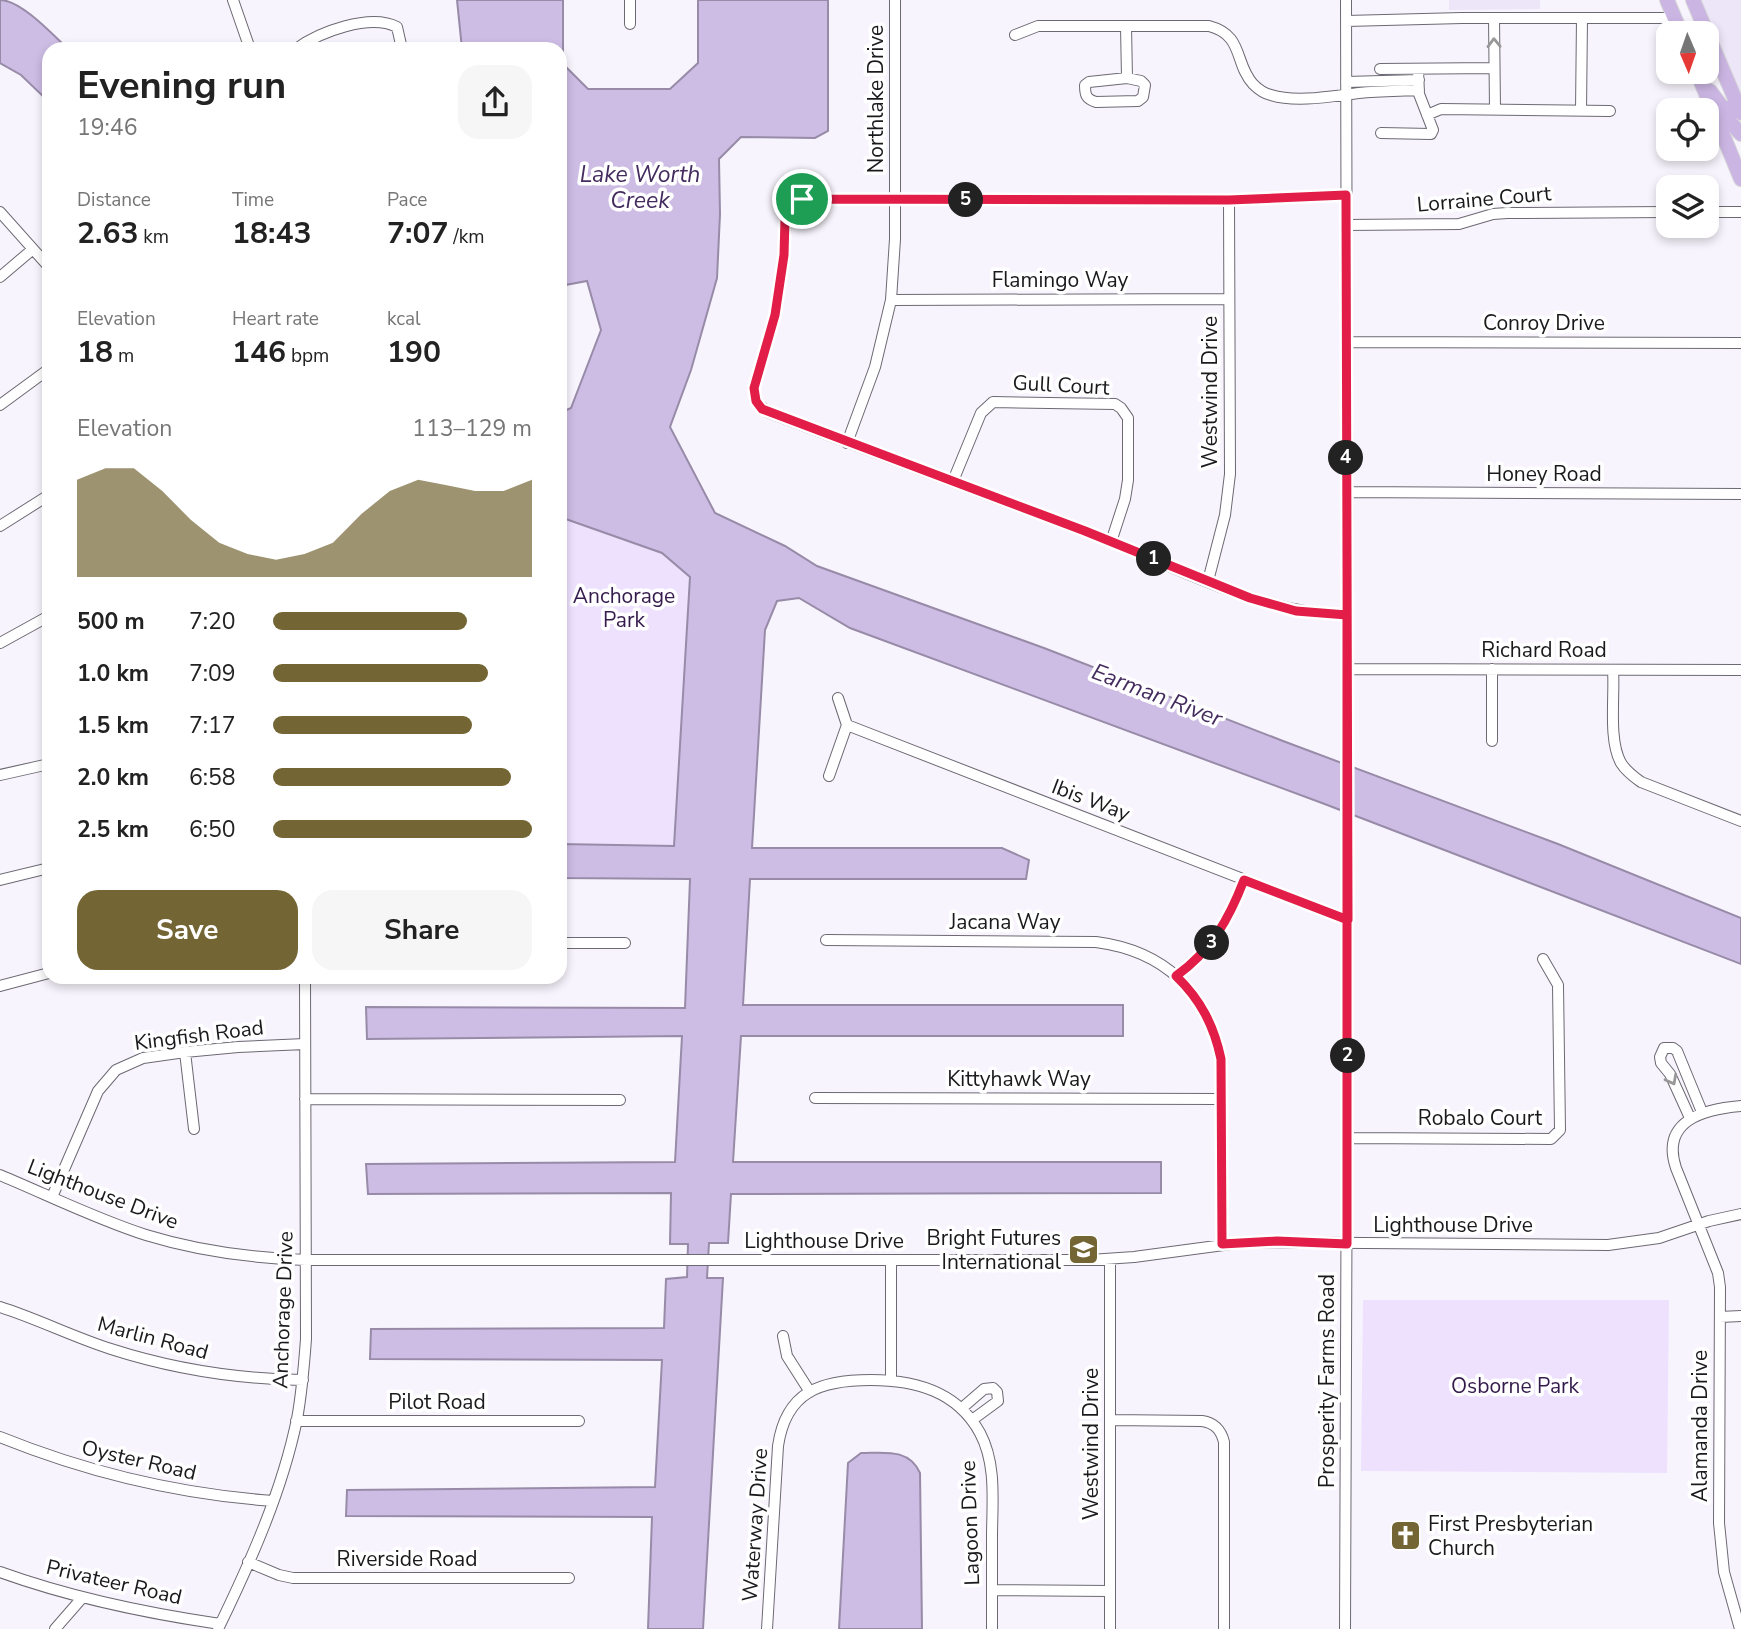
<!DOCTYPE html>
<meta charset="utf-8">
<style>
:root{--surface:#fff;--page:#f6f6f6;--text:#222;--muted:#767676;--accent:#746634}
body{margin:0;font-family:"Nunito Sans",sans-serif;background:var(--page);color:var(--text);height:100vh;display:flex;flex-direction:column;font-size:26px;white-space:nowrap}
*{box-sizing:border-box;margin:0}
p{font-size:23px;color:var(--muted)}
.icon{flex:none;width:38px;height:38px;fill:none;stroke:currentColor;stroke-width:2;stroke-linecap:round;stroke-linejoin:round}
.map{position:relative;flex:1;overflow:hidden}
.drawer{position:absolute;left:42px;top:42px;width:525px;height:942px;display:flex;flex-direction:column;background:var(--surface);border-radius:21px;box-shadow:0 4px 10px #0003}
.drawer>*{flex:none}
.needle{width:46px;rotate:178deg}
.fabs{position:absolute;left:1656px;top:21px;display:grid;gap:14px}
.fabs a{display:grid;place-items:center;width:63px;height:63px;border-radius:14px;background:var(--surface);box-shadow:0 4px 10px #0003;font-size:35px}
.pin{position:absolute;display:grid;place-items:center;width:60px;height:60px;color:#fff;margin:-30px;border:4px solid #fff;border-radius:50%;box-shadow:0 2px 7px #0007}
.km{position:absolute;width:35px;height:35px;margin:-18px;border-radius:50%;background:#222;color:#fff;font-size:19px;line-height:35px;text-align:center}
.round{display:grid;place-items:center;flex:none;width:74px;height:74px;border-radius:21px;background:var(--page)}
.overview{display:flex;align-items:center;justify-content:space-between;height:119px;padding:0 35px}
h1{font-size:38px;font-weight:700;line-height:52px}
.stats{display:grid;grid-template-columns:repeat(3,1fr);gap:10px;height:119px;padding:7px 35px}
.stats div{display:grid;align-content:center}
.stats b{font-size:30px;font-weight:700}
.stats small{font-size:19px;font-weight:400}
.stats p{font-size:19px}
.chart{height:196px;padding:14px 35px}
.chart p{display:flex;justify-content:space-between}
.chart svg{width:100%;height:126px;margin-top:7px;fill:var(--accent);opacity:.7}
.button{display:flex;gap:14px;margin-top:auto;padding:14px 35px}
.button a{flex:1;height:80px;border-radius:21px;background:var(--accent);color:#fff;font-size:28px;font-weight:700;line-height:80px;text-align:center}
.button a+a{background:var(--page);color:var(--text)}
ul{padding:0 35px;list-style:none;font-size:23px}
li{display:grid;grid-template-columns:112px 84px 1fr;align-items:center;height:52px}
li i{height:18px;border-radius:9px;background:var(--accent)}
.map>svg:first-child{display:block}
.built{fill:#ede5f8}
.green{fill:#ede1fe}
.water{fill:#cdbce4;stroke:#978ba8;stroke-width:2}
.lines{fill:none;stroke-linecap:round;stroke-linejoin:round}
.minor-casing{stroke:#6d6973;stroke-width:12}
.major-casing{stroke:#d6d6d6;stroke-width:16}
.minor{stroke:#fff;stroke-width:10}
.major{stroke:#cbb6e3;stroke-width:14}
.oneway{stroke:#989899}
.route-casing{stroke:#fff;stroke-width:14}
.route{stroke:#e11d48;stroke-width:9}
.labels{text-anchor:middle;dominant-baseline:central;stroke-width:7;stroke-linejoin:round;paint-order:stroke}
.street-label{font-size:21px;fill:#1a191c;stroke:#fff}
.park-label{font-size:21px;fill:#351c4d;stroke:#fff}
.poi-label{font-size:21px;fill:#1a191c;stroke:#fff;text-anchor:end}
.water-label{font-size:23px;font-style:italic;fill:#442c5f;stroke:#fff}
</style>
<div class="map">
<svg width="1741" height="1629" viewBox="0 0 1741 1629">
<rect width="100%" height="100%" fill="#f8f4fd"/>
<path class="built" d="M1449,0h91v9l-91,1z
M1701,0h40v94z"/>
<path class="green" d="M560,516l102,37 28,24 -16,269 -114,-2z
M1363,1300h306l-2,173 -306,-2z"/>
<path class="water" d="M0,0c21,0 53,35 68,49h-19v53l-28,-27 -21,-12z
M457,0h106v64l25,25h82l28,-26v-63h130v131l-13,7 -74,-1 -22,22 1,55 -3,64 -26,92 -21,57 45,86 70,33 32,20 227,82 239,93 275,103 183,74v46l-419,-161 -472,-175 -51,-30 -22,3 -12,29 -13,218h250l27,12 -3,19h-276l-7,126h380v31h-382l-8,126h428v31l-430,1 -3,49h-19l-2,35h16l-20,351h-55l4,-112 -306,-1 1,-26 308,-3 7,-127 -292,-1 1,-30 293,-1 2,-49 21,-2 1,-33h-18l1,-51 -303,1 -2,-30 309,-2 7,-126 -315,3 -1,-32 319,1 5,-129 -130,-1v-34l114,2 16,-269 -28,-24 -102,-36v-104l11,-5 30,-78 -14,-49 -27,5v-237h-98z
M861,1453c23,0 48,-5 59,20l2,156h-83l9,-166z"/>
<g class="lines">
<defs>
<path id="minor" d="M233,0l17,49
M1494,18l1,92
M1346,21l116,-3h213
M630,24v-24
M1126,26l1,52 -38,4 -4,3c0,10 1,14 11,17l42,-1 5,-4 2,-12 -4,-4 -14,-3
M1015,35l23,-9h171c35,9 25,37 44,58 5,5 12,10 18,11 25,8 62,1 88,-2 20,-2 40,-2 60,-3
M296,49c23,-17 74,-36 101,-22l5,22
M1380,69l114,-1
M1346,82l73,-2
M1581,111l1,-93
M1427,115l14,-6 169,2
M1381,133l50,1 2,-4 -14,-36 -1,-25
M1346,195l-117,5 -427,-1 -11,7 -5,10 -2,39 -9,60 -21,74 2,12 11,11c114,44 229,85 343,129 77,31 154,73 237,74
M0,212l49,55
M1706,212h35
M1346,225l113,-1 34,-10 14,-1 161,-1
M0,277l33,-28
M891,300l338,-1
M1346,342l395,1
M0,405l49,-36
M847,443l28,-76 16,-67 4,-61v-239
M953,481l28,-68 12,-11 122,2 6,4 7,10v62l-3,19 -14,43
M1346,492l395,2
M0,526l49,-31
M1208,581l17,-66 5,-41 -1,-274
M0,643l49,-27
M1348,669l393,1
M1613,670c2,26 -5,70 8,93 5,8 13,14 20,19l100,39
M838,698l9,27 501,195
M1492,741v-72
M0,775l49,-11
M829,776l18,-51
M0,880l49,-12
M826,940l270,2c69,9 111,50 125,117v185
M560,943h65
M1176,976c35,-25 53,-57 68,-96
M0,986l49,-13
M185,1052l9,77
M815,1098l407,1
M305,1099l315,1
M1690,1118l-20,-44 -9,-11 -1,-6 4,-9h9l4,3 25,61
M1348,1138l203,1 9,-9 -2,-145 -15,-26
M0,1175c48,20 96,44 146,60 52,16 105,23 160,25h784l44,-3 112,-15 362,3 51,-7 50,-17 32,-7
M52,1197l46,-106 18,-21 27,-12 42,-6 53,-5 67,-3
M1110,1259v370
M0,1307c38,12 73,30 111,42 62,20 127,30 192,31
M1720,1317l21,-1
M783,1336l4,20 23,36
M891,1380v-120
M962,1408l22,-19 9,-1 4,4 1,9 -26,19
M1110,1420l92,1c13,2 19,9 22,21v187
M296,1421h283
M0,1437c89,36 178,57 273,64
M248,1562l31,13 14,3h276
M0,1572c72,26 145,41 220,52
M992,1590l118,1
M55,1629l27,-31
M218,1629c32,-66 64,-137 79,-210 5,-27 7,-53 9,-80l-1,-363
M767,1629l11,-183c8,-55 43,-66 93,-66 44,0 86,11 109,53 17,32 12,70 12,105 0,30 0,61 0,91
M1345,1629l3,-805 -2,-824
M1740,1629l-16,-57 -5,-49 1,-236 -2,-14 -42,-105c-16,-48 29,-59 65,-62"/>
<path id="major" d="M1667,0l14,33
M1693,0l48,113
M1697,72l44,107
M1710,91l12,16 18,4
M1717,120l12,1 12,13"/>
</defs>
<use href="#minor" class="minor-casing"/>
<use href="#major" class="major-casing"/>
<use href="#minor" class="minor"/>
<use href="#major" class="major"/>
</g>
<defs><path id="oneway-chevron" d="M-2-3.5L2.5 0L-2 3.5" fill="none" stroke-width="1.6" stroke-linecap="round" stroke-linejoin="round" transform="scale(1.75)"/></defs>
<g class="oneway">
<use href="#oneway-chevron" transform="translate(1494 43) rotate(-91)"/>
<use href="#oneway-chevron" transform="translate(1672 1080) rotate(62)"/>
</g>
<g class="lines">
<defs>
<path id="route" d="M802,199l-11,7 -6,13 -1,36 -9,60 -21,73 2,13 6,8 323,122 165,67 46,13 51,4c1,209 0,419 0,629l-70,-3 -55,3 -1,-185c-7,-33 -20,-59 -45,-83 35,-25 53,-57 68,-96l104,40c0,-242 -2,-483 -2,-725l-117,5 -427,-1"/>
</defs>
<use href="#route" class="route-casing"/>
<use href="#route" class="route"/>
</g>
<defs>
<symbol id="school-square" viewBox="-11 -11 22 22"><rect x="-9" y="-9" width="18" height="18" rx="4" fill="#746634" stroke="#fff"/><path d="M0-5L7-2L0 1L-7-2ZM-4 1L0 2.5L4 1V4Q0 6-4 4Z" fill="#fff"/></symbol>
<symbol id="church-square" viewBox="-11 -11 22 22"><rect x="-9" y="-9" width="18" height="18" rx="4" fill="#746634" stroke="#fff"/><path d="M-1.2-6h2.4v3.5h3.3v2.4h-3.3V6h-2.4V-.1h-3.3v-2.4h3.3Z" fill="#fff"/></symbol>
</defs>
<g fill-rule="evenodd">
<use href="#school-square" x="1066" y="1232" width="35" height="35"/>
<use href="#church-square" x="1388" y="1518" width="35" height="35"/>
</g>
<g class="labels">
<g class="street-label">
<text transform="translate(876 99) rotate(-90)">Northlake Drive</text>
<text transform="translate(1484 199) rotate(-5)">Lorraine Court</text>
<text x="1060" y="280">Flamingo Way</text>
<text x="1544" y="323">Conroy Drive</text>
<text transform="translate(1061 385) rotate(3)">Gull Court</text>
<text transform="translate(1210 392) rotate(-90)">Westwind Drive</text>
<text x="1544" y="474">Honey Road</text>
<text x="1544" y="650">Richard Road</text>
<text transform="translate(1091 800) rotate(21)">Ibis Way</text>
<text x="1005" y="922">Jacana Way</text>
<text transform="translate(199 1035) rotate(-7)">Kingfish Road</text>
<text x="1019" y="1079">Kittyhawk Way</text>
<text x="1480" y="1118">Robalo Court</text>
<text transform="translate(103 1194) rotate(21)">Lighthouse Drive</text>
<text x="1453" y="1225">Lighthouse Drive</text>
<text x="824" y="1241">Lighthouse Drive</text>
<text transform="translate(283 1310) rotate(-88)">Anchorage Drive</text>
<text transform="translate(153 1338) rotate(15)">Marlin Road</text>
<text transform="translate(1327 1381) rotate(-90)">Prosperity Farms Road</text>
<text x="437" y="1402">Pilot Road</text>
<text transform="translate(1700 1426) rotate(-90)">Alamanda Drive</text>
<text transform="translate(1091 1444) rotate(-90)">Westwind Drive</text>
<text transform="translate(139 1460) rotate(13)">Oyster Road</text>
<text transform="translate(970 1523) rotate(-92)">Lagoon Drive</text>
<text transform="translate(755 1525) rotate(-86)">Waterway Drive</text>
<text x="407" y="1559">Riverside Road</text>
<text transform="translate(114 1582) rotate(13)">Privateer Road</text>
</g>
<g class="park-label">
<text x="624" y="596">Anchorage<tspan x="624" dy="24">Park</tspan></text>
<text x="1515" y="1386">Osborne Park</text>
</g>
<g class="poi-label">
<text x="1061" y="1238">Bright Futures<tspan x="1061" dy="24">International</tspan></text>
<text x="1428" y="1524" text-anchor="start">First Presbyterian<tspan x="1428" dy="24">Church</tspan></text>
</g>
<g class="water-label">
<text x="640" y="174">Lake Worth<tspan x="640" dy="26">Creek</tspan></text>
<text transform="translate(1157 695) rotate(21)">Earman River</text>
</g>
</g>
</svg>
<div class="fabs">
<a><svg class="needle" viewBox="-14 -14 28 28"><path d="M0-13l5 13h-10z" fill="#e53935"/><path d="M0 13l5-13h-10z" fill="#767676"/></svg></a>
<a><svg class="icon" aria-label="locate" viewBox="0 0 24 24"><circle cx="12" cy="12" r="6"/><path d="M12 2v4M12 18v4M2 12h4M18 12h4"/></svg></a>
<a><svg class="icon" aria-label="layers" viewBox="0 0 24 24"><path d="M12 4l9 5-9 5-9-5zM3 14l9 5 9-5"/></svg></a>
</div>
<div class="pin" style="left:802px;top:199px;background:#1e9e55"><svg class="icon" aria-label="arrive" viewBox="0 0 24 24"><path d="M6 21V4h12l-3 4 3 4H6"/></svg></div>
<b class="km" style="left:1154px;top:559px">1</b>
<b class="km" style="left:1348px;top:1056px">2</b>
<b class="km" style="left:1212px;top:943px">3</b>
<b class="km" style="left:1346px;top:458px">4</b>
<b class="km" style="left:966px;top:200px">5</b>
<section class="drawer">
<div class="overview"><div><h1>Evening run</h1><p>19:46</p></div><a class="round"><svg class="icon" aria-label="share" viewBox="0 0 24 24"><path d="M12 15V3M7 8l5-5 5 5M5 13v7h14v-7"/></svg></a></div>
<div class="stats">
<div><p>Distance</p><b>2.63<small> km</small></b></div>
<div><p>Time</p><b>18:43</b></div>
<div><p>Pace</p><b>7:07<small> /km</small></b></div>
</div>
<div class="stats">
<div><p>Elevation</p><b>18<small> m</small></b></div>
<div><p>Heart rate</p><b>146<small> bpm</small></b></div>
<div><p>kcal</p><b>190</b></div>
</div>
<div class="chart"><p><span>Elevation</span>113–129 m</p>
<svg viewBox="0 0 160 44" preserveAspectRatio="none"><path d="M0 44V10L10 6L20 6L30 14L40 24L50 32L60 36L70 38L80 36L90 32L100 22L110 14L120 10L130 12L140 14L150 14L160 10V44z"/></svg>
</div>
<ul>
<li><b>500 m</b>7:20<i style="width:75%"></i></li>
<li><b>1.0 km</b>7:09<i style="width:83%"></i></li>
<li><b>1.5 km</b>7:17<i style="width:77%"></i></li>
<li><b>2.0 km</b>6:58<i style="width:92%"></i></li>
<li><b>2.5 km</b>6:50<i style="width:100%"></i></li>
</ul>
<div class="button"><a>Save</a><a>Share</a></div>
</section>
</div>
